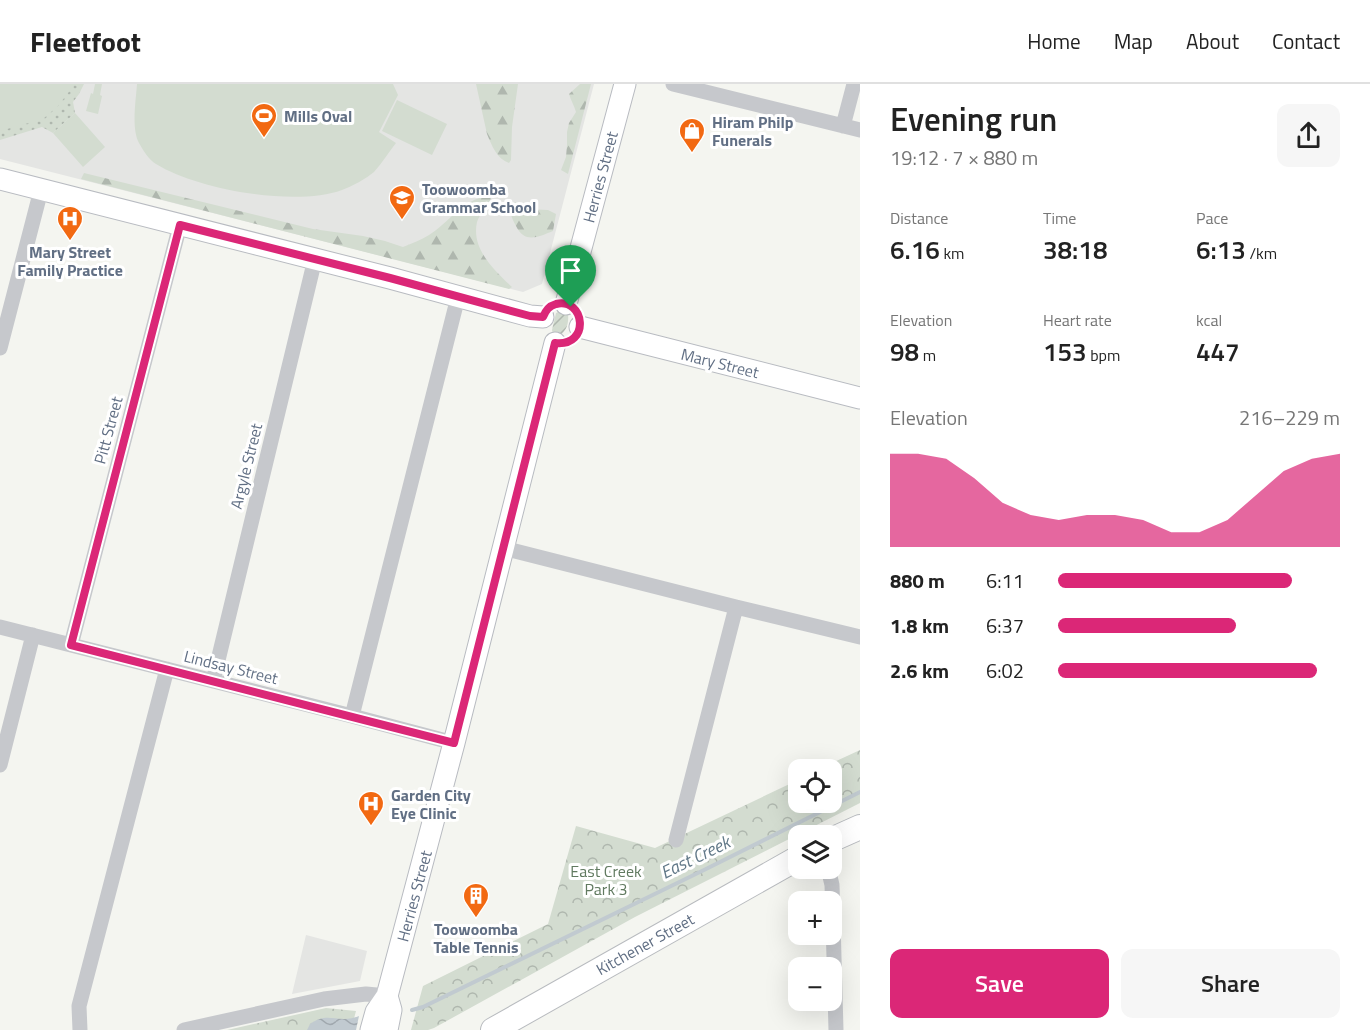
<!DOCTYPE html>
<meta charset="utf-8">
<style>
:root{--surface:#fff;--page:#f6f6f6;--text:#222;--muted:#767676;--line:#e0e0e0;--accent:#db2777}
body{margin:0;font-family:"Titillium Web",sans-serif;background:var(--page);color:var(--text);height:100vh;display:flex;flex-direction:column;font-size:22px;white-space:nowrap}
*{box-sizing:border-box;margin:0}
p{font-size:20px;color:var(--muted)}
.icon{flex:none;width:33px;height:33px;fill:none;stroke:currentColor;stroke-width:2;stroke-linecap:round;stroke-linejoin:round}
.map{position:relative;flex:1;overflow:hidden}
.drawer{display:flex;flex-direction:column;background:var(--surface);width:510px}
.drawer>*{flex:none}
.fabs{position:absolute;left:788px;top:675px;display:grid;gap:12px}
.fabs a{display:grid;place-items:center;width:54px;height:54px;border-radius:12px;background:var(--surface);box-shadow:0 6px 24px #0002;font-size:30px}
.pin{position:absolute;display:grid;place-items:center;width:51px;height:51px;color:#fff;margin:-62px -26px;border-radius:50% 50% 50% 0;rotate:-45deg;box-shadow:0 0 6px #0007}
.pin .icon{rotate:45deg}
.round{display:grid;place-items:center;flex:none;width:63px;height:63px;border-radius:12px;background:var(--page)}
.summary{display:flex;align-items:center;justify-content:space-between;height:102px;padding:0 30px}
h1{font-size:33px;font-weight:600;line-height:45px}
.figures{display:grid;grid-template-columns:repeat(3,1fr);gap:9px;height:102px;padding:6px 30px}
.figures div{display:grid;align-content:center}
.figures b{font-size:26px;font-weight:600}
.figures small{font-size:16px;font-weight:400}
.figures p{font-size:16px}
.chart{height:168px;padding:12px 30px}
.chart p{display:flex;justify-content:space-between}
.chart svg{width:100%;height:108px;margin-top:6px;fill:var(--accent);opacity:.7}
.primary-button{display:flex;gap:12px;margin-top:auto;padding:12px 30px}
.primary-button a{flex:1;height:69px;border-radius:12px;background:var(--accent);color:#fff;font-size:24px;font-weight:600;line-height:69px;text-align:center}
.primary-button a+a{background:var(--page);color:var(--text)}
ul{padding:0 30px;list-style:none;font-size:20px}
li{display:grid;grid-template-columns:96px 72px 1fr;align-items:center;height:45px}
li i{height:15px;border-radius:8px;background:var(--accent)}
header{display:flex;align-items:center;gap:36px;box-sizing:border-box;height:84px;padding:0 30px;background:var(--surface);border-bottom:2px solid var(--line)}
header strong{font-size:28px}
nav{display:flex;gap:33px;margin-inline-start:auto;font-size:21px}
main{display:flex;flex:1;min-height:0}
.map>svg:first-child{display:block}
.built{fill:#e4e5e3}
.grass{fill:url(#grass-dots)}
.forest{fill:url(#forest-firs)}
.park{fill:url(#park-crowns)}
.garden{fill:url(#garden-furrows)}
.pitch{fill:#d3dcd0}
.water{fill:url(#water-waves)}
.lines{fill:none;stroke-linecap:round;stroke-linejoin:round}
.stream{stroke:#c1cad0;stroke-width:4}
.secondary-casing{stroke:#b8bbc1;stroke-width:23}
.primary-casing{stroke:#b8bbbf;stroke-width:26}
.minor{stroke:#c6c8cc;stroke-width:15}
.secondary{stroke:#fff;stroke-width:21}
.primary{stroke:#fff;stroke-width:24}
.route-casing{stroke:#fff;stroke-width:12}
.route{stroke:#db2777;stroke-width:8}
.labels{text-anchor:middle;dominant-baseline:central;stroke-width:6;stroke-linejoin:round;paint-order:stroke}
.poi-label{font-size:16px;font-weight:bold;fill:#616f84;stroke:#fff;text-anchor:start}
.street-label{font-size:16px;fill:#616f84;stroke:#fff}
.park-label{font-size:16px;fill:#617a60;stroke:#fff}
.water-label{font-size:18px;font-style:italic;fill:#617888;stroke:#fff}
</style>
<header>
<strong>Fleetfoot</strong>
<nav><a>Home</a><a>Map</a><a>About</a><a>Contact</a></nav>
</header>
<main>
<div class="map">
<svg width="860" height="946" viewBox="0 0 860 946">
<defs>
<pattern id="grass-dots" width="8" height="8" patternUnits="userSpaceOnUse" patternTransform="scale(1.5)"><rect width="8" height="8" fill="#d3dcd0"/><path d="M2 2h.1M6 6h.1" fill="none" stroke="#afb7ae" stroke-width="1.8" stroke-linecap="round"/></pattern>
<pattern id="forest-firs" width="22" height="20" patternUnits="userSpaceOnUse" patternTransform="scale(1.5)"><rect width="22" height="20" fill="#d3dcd0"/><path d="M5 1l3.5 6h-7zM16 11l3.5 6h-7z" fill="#afb7ae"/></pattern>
<pattern id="park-crowns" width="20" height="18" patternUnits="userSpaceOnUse" patternTransform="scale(1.5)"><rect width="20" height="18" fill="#d3dcd0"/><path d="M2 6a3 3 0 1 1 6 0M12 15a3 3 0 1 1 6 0" fill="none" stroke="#afb7ae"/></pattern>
<pattern id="garden-furrows" width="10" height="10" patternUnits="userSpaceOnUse" patternTransform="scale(1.5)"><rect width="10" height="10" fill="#d3dcd0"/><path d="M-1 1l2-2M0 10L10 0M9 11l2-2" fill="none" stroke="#afb7ae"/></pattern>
<pattern id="water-waves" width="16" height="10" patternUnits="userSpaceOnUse" patternTransform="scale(1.5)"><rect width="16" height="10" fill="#c1cad0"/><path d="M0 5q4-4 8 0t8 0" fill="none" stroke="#a0a8ae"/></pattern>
</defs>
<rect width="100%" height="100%" fill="#f4f5f0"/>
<path class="built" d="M0,0h594l-52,200 -19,8 -523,-133z
M306,851l61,16 -7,30 -68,13z"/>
<path class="grass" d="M0,0h84l-5,10 -6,8 2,11 -22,20 -11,-6 -42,13z"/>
<path class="forest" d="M476,0h42l-6,43 -1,33 -2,3c-12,-4 -17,-17 -22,-29z
M580,0h11l-23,90 -7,-4 5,-13 1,-12v-13l2,-9 7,-11c-2,-7 -5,-11 -7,-18z
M84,89l229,56 50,7 22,5 18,6c9,-4 18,-7 26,-12 19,-11 38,-41 62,-38 -1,10 -11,15 -14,25 -6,27 17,48 35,65l-3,2 -428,-110z
M517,118l11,7 20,1 8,4 -3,17c-15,6 -28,13 -37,-5 -5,-9 -6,-13 -5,-23z"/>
<path class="park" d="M860,666v53l-225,114 -201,111 -6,2h-17l12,-44 125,-62 28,-98 79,22 143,-68v22h33v-32l-12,-1z
M326,924l30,3 -5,19h-124z"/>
<path class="garden" d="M560,227l8,3c1,8 -1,17 -9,22l-6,-2 -1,-4 4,-17z"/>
<path class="pitch" d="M0,0h75l-17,22 -15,13 -43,12z
M95,0h7l-2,11 2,1 -4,18 -12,-3 5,-18 2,1z
M137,0h256l5,11 -19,37 17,11c-7,9 -14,20 -22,29 -7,6 -23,15 -32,18 -46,17 -144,0 -186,-26 -7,-4 -13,-14 -17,-21 -8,-15 -3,-43 -2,-59z
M397,16l50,24 -15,31 -50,-24z
M75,29l30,34 -22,20 -30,-34z"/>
<path class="water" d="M359,932l-3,14h-49l3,-6c13,-9 19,-6 34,-5 5,0 10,-1 15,-3z"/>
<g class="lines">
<path class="stream" d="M412,926l11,-3 281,-137 156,-78"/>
<defs>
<path id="secondary" d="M0,95l390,99 140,38 13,1
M566,220l59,-220
M580,243l280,71
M371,946l5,-18 11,-16 67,-253 101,-400
M387,946l4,-20 -4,-14"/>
<path id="primary" d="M831,756l29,-13
M493,946l305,-172"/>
</defs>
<use href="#secondary" class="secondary-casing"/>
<use href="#primary" class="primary-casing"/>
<path class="minor" d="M673,0l187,46
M843,42l11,-42
M0,264l41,-158
M503,464l233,59 124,30
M0,543l352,89 102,27
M71,561l109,-420
M213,597l102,-422
M352,632l106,-419
M0,681l33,-130
M676,756l60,-233
M828,784l4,17 4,145
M80,946l-1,-24 88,-337
M184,946l140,-31 42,-5 21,2"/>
<use href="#secondary" class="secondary"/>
<use href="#primary" class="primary"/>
</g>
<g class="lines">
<defs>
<path id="route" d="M180,141l210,53 140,38 13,1c3,-7 6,-11 13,-13 29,-7 35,43 -1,39l-101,400 -383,-98z"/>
</defs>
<use href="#route" class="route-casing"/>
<use href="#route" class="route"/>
</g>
<defs>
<symbol id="stadium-pin" viewBox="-11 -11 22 30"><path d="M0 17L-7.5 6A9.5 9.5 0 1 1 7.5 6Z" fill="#f26912" stroke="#fff"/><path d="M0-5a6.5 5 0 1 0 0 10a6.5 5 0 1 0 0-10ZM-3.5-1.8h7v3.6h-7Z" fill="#fff"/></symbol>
<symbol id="shop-pin" viewBox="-11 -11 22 30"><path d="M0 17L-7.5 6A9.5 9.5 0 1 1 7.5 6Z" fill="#f26912" stroke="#fff"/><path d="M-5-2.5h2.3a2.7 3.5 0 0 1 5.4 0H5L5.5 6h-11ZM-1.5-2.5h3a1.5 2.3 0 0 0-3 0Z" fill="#fff"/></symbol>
<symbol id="school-pin" viewBox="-11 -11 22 30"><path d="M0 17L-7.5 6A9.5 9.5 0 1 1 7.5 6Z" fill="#f26912" stroke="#fff"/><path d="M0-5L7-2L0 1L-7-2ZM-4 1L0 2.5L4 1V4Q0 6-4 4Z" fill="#fff"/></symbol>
<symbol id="hospital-pin" viewBox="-11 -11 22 30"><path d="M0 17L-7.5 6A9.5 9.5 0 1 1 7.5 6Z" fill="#f26912" stroke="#fff"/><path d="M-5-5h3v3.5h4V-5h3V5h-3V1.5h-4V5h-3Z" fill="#fff"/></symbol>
<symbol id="building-pin" viewBox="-11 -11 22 30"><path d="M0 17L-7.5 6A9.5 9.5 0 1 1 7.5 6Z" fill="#f26912" stroke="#fff"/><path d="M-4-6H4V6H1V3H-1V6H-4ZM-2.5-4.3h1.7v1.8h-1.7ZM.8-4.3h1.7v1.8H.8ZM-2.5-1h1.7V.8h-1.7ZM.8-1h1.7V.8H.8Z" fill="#fff"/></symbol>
</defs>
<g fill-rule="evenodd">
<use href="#stadium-pin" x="249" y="17" width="30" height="40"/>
<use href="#shop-pin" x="677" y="32" width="30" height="40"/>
<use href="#school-pin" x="387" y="99" width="30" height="40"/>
<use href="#hospital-pin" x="55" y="120" width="30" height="40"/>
<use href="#hospital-pin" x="356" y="705" width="30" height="40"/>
<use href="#building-pin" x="461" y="797" width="30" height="40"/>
</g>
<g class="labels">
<g class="poi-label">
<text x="284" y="32">Mills Oval</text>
<text x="712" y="38">Hiram Philp<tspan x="712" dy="18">Funerals</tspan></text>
<text x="422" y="105">Toowoomba<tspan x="422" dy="18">Grammar School</tspan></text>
<text x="70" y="168" text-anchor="middle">Mary Street<tspan x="70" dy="18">Family Practice</tspan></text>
<text x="391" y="711">Garden City<tspan x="391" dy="18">Eye Clinic</tspan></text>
<text x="476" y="845" text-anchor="middle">Toowoomba<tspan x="476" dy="18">Table Tennis</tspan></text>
</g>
<g class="street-label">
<text transform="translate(600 93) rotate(-75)">Herries Street</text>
<text transform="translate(720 279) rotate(14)">Mary Street</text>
<text transform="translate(108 346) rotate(-75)">Pitt Street</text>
<text transform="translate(246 382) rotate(-76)">Argyle Street</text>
<text transform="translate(231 583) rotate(14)">Lindsay Street</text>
<text transform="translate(414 812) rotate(-75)">Herries Street</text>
<text transform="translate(645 860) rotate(-29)">Kitchener Street</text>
</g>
<g class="park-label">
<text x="606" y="787">East Creek<tspan x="606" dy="18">Park 3</tspan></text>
</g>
<g class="water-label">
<text transform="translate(695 773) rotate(-26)">East Creek</text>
</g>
</g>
</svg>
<div class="fabs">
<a><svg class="icon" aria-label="locate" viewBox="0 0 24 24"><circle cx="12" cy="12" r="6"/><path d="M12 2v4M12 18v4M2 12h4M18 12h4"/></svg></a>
<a><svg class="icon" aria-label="layers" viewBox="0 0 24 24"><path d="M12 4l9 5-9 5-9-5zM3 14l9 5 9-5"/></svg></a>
<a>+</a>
<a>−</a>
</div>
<div class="pin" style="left:571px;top:223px;background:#1e9e55"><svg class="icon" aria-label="arrive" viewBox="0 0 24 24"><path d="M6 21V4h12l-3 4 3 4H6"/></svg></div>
</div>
<section class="drawer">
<div class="summary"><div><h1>Evening run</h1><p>19:12 · 7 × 880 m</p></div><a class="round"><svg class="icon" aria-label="share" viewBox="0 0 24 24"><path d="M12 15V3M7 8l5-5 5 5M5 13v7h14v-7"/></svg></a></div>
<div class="figures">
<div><p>Distance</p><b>6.16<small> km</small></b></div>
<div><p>Time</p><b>38:18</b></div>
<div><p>Pace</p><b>6:13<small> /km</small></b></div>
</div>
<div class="figures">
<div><p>Elevation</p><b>98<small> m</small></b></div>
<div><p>Heart rate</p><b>153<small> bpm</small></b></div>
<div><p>kcal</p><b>447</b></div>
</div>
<div class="chart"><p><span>Elevation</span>216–229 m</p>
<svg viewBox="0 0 160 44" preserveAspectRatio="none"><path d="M0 44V6L10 6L20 8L30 16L40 26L50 31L60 33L70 31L80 31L90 33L100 38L110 38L120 33L130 23L140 13L150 8L160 6V44z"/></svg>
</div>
<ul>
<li><b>880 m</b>6:11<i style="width:83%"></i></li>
<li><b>1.8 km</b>6:37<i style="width:63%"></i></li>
<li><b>2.6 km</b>6:02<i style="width:92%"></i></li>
</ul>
<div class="primary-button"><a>Save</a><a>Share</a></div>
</section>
</main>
